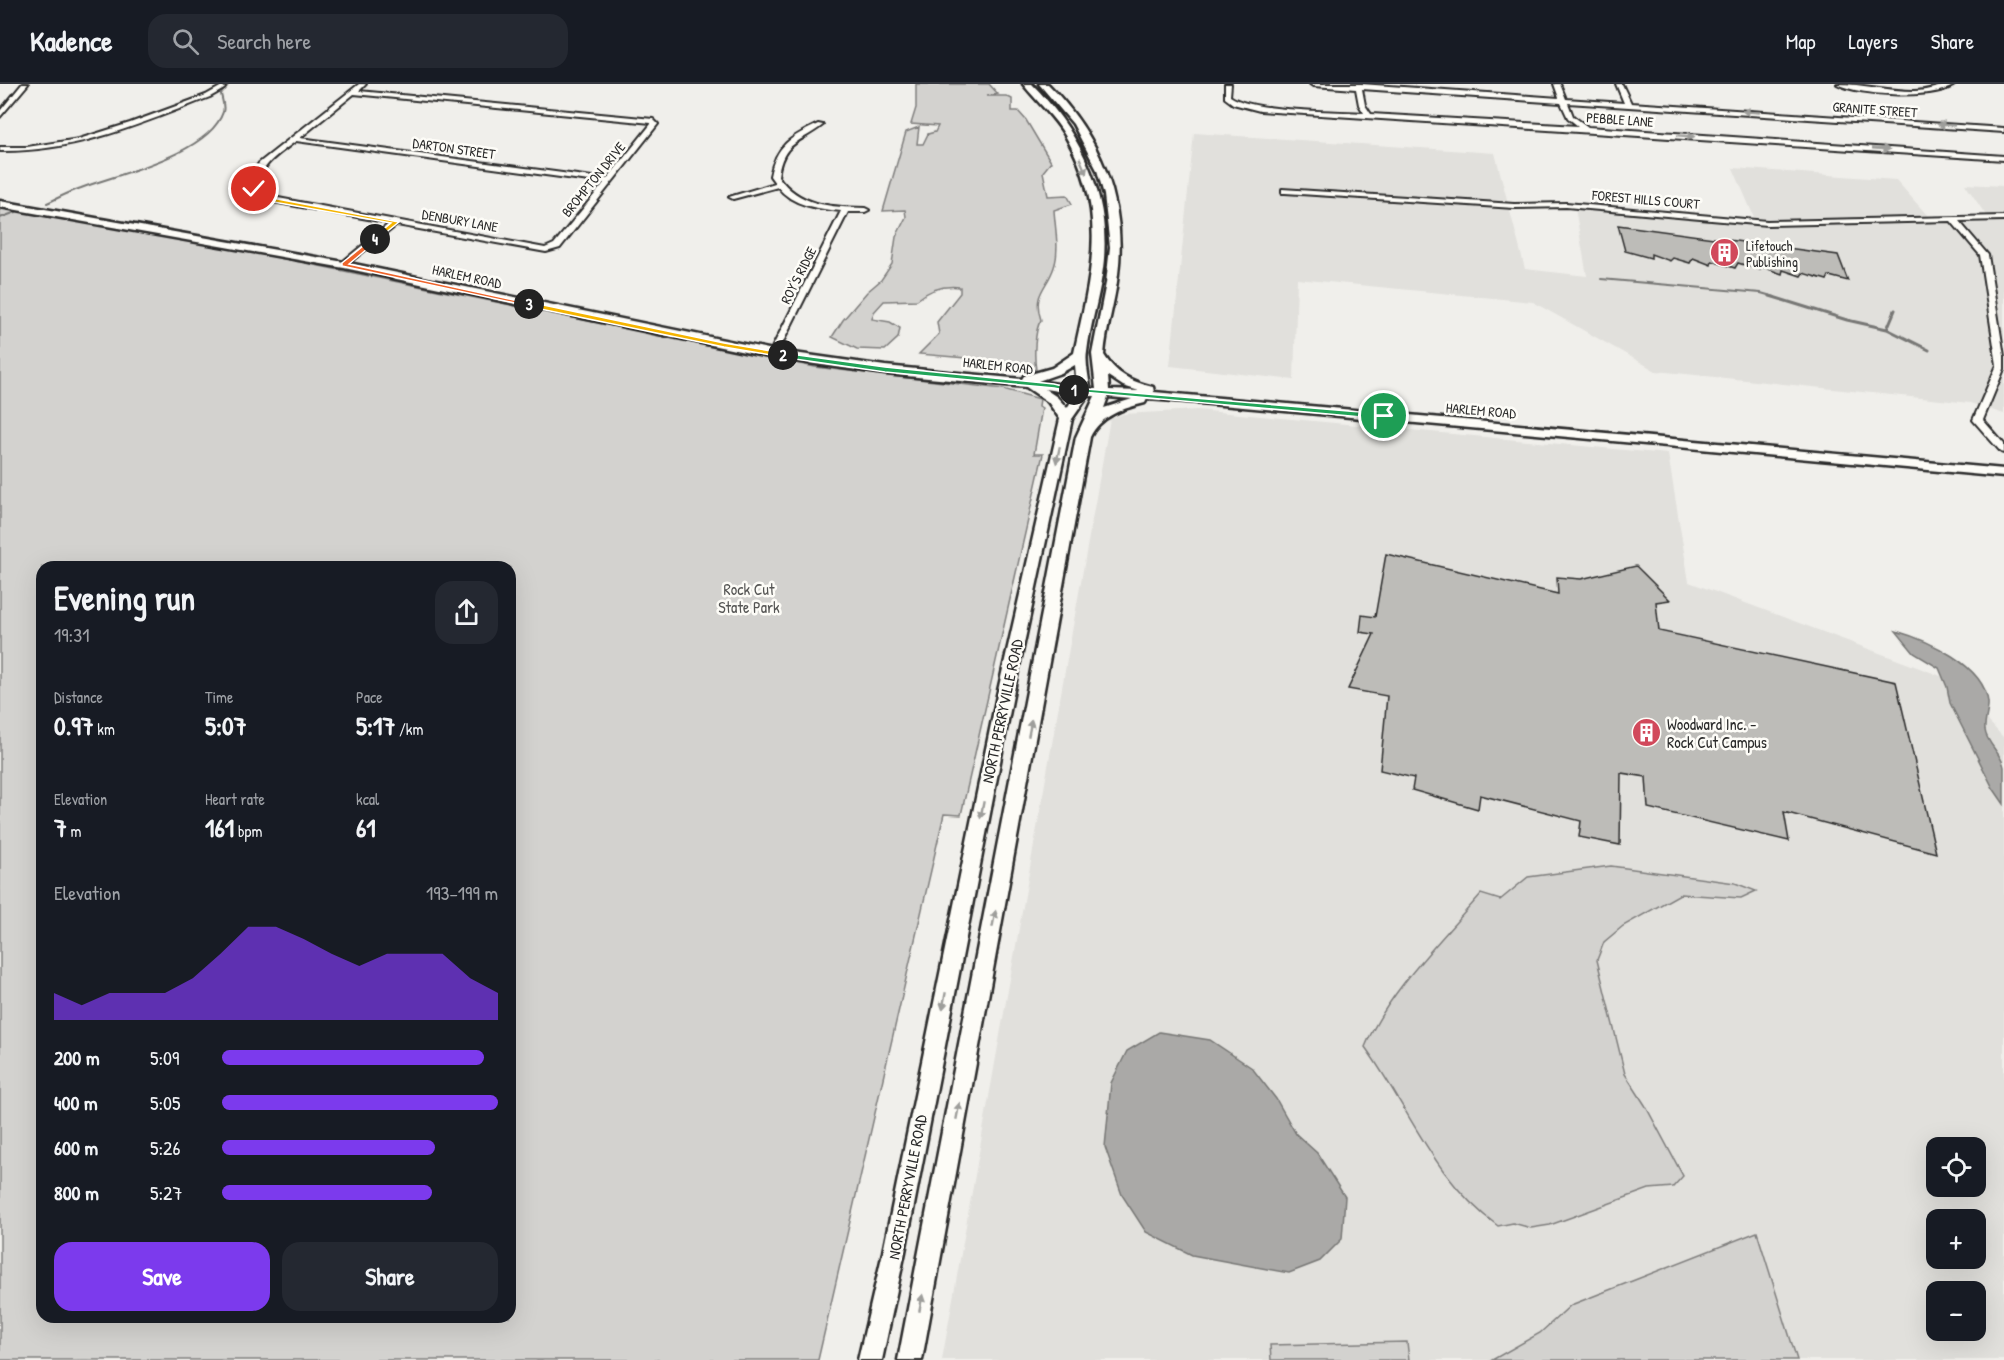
<!DOCTYPE html>
<meta charset="utf-8">
<style>
:root{--surface:#171b24;--page:#242831;--text:#f1f3f6;--muted:#9ea1a6;--line:#363941;--accent:#7c3aed}
body{margin:0;font-family:"Patrick Hand",sans-serif;background:var(--page);color:var(--text);height:100vh;display:flex;flex-direction:column;font-size:22px;white-space:nowrap}
*{box-sizing:border-box;margin:0}
p{font-size:20px;color:var(--muted)}
.icon{flex:none;width:33px;height:33px;fill:none;stroke:currentColor;stroke-width:2;stroke-linecap:round;stroke-linejoin:round}
.map{position:relative;flex:1;overflow:hidden}
.sheet{position:absolute;left:36px;top:477px;width:480px;height:762px;display:flex;flex-direction:column;background:var(--surface);border-radius:18px;box-shadow:0 6px 24px #0002}
.sheet>*{flex:none}
.tools{position:absolute;left:1926px;top:1053px;display:grid;gap:12px}
.tools a{display:grid;place-items:center;width:60px;height:60px;border-radius:12px;background:var(--surface);box-shadow:0 6px 24px #0002;font-size:30px}
.pin{position:absolute;display:grid;place-items:center;width:51px;height:51px;color:#fff;margin:-26px;border:3px solid #fff;border-radius:50%;box-shadow:0 2px 6px #0007}
.km{position:absolute;width:30px;height:30px;margin:-15px;border-radius:50%;background:#222;color:#fff;font-size:16px;line-height:30px;text-align:center}
.round{display:grid;place-items:center;flex:none;width:63px;height:63px;border-radius:18px;background:var(--page)}
.headline{display:flex;align-items:center;justify-content:space-between;height:102px;padding:0 18px}
h1{font-size:33px;font-weight:700;line-height:45px}
.stats{display:grid;grid-template-columns:repeat(3,1fr);gap:9px;height:102px;padding:6px 18px}
.stats div{display:grid;align-content:center}
.stats b{font-size:26px;font-weight:700}
.stats small{font-size:16px;font-weight:400}
.stats p{font-size:16px}
.chart{height:168px;padding:12px 18px}
.chart p{display:flex;justify-content:space-between}
.chart svg{width:100%;height:108px;margin-top:6px;fill:var(--accent);opacity:.7}
.button{display:flex;gap:12px;margin-top:auto;padding:12px 18px}
.button a{flex:1;height:69px;border-radius:18px;background:var(--accent);color:#fff;font-size:24px;font-weight:700;line-height:69px;text-align:center}
.button a+a{background:var(--page);color:var(--text)}
ul{padding:0 18px;list-style:none;font-size:20px}
li{display:grid;grid-template-columns:96px 72px 1fr;align-items:center;height:45px}
li i{height:15px;border-radius:8px;background:var(--accent)}
header{display:flex;align-items:center;gap:36px;box-sizing:border-box;height:84px;padding:0 30px;background:var(--surface);border-bottom:2px solid var(--line)}
header strong{font-size:28px}
nav{display:flex;gap:33px;margin-inline-start:auto;font-size:21px}
.search{width:420px;height:54px;background:var(--page);display:flex;align-items:center;gap:15px;box-sizing:border-box;padding:0 21px;border-radius:18px;color:var(--muted);font-size:22px}
.map>svg:first-child{display:block}
.built{fill:#e1e0dc;fill-rule:evenodd}
.green{fill:#d3d2cf;stroke:#7f7e7d;stroke-width:1.5;fill-rule:evenodd}
.water{fill:#aaa9a7;stroke:#777775;stroke-width:1.5}
.lines{fill:none;stroke-linecap:round;stroke-linejoin:round}
.stream-far1{stroke:#777775;stroke-width:2}
.stream{stroke:#777775;stroke-width:3}
.building{fill:#bdbcb8;stroke:#2b2b2b;stroke-width:1.5}
.street-casing{stroke:#2b2b2b;stroke-width:4}
.secondary-casing{stroke:#2b2b2b;stroke-width:5}
.street{fill:#fdfcf7;fill-rule:evenodd}
.secondary{fill:#fdfcf7;fill-rule:evenodd}
.oneway{fill:#9e9e9b}
.split-1{fill:#22a559;stroke:#fff;stroke-width:1.5}
.split-2{fill:#22a559;stroke:#fff;stroke-width:1.5}
.split-3{fill:#f5b400;stroke:#fff;stroke-width:1.5}
.split-4{fill:#f0652b;stroke:#fff;stroke-width:1.5}
.split-5{fill:#f5b400;stroke:#fff;stroke-width:1.5}
.labels{text-anchor:middle;dominant-baseline:central;stroke-width:5;stroke-linejoin:round;paint-order:stroke}
.far-street-label{font-size:14px;fill:#2b2b2b;stroke:#fdfcf7}
.far-poi-label{font-size:14px;fill:#2b2b2b;stroke:#fdfcf7;text-anchor:start}
.park-label{font-size:16px;fill:#555554;stroke:#fdfcf7}
.street-label{font-size:16px;fill:#2b2b2b;stroke:#fdfcf7}
.poi-label{font-size:16px;fill:#2b2b2b;stroke:#fdfcf7;text-anchor:start}
</style>
<header>
<strong>Kadence</strong>
<div class="search"><svg class="icon" aria-label="search" viewBox="0 0 24 24"><circle cx="10" cy="10" r="6"/><path d="M15 15l6 6"/></svg>Search here</div>
<nav><a>Map</a><a>Layers</a><a>Share</a></nav>
</header>
<div class="map">
<svg width="2004" height="1276" viewBox="0 0 2004 1276">
<rect width="100%" height="100%" fill="#f0efeb"/>
<filter id="ink" filterUnits="userSpaceOnUse"><feTurbulence type="fractalNoise" baseFrequency=".0167" numOctaves="2"/><feDisplacementMap in="SourceGraphic" scale="12" xChannelSelector="R" yChannelSelector="G"/><feConvolveMatrix kernelMatrix="1 2 1 2 8 2 1 2 1" color-interpolation-filters="sRGB"/></filter>
<g filter="url(#ink)">
<path class="built" d="M1194,49l301,20 30,116 62,7 -12,-68 182,16 -24,-56 163,12 39,44 56,-1 -26,-39 39,2v228l-34,-11 -314,-32 -123,-69 -236,-23 -3,101 -124,-14z
M1197,326l471,44 21,128 260,97 55,59v622h-1062l168,-941 13,-5zM1936,1064h40v38h-40zM1936,1136h40v38h-40zM1936,1208h40v38h-40z"/>
<path class="green" d="M916,0h73l9,10 -11,2h19l6,3v12h6l8,9 25,42 -8,10 5,24 19,-1 5,9 -18,6c1,18 6,40 0,57 -7,22 -22,26 -13,53 -7,10 -7,38 -5,50l-70,-12 -47,-4 20,-20 -2,-12 23,-29v-6c-17,-2 -30,2 -43,13l-33,1 -10,11 -2,7 18,3 10,6 -2,10 -13,12 -28,-1 -25,-12 11,-17 24,-28 14,-12 11,-16 4,-27 10,-20 -1,-7 -22,1 23,-79 13,-5 -2,17h6l5,-10 7,-2 3,-6 -27,-2 5,-16z
M0,124l236,41 579,118 188,22 37,10 -1,7 3,2 -8,46h9l-82,361 -17,-1 -126,546h-818zM42,483h468v750h-468z
M1611,782l124,17 21,8 -15,7 -61,-4 -57,32 -19,16 -7,18 28,114 20,31 38,71 -10,11 -24,2 -99,36 -19,3 -18,-5 -15,3c-65,-47 -88,-117 -133,-179 22,-54 77,-108 116,-153l19,6 28,-23z
M1757,1148l40,128h-305l48,-27 31,-28z
M1407,1258l2,18h-138l-1,-15z"/>
<path class="water" d="M1896,547c31,9 88,34 92,71 1,9 -4,19 -3,28 1,13 17,24 19,37 0,11 0,25 0,37l-11,-16 -43,-85 -3,-16 -8,-19 -25,-15z
M1159,948l51,8 42,28 24,31 20,35 21,19 28,44 -3,42 -22,22 -31,12 -97,-18 -46,-23 -24,-37 -17,-48 6,-64 16,-32z"/>
<g class="lines">
<path class="stream-far1" d="M47,119c11,-5 22,-11 34,-15 37,-14 128,-34 142,-76 2,-6 -1,-12 -2,-18l8,-10
M0,134l16,-6
M1601,195l160,14 14,4"/>
<path class="stream" d="M1770,212l77,24 40,9 42,21
M1887,245l8,-19"/>
</g>
<path class="building" d="M1618,141l220,30 10,26 -19,-5 -2,4 -24,-7 -2,3 -18,-6 -1,4 -22,-8v4l-22,-7 -3,5 -23,-7 -1,4 -18,-7 -3,5 -17,-5 -3,3 -19,-7v4l-26,-7z
M1386,470l172,40 -1,-17 24,2 55,-13 34,34 -14,2 3,29 237,51 40,171 -152,-41 5,29 -141,-33 -2,-31 -25,-4 -1,72 -41,-8 2,-16 -101,-26 -2,14 -66,-19 2,-12 -34,-8 7,-74 -39,-7 26,-55 -14,-2 2,-17 13,2z"/>
<g class="lines">
<defs>
<path id="street" d="M22,0h6l-28,33v-6z
M359,0h7l-7,7 294,28 5,5 -98,124 -14,4 -149,-27 -53,42 -4,-2 1,-2 49,-40 -122,-22 -17,-10v-15l8,-13zM354,10l297,29v1l-44,55 -307,-41zM296,57l308,42 -50,61 -9,4 -272,-51 -15,-9c2,-24 20,-33 38,-47z
M1225,0h6l-1,12c22,16 104,15 134,17l-5,-8 -3,-16 -43,-3 -3,-2h51l198,14 -5,-14h6l6,15 58,4 -8,-19h6l9,19 373,25v4l-436,-29 5,13 15,11 416,29v4l-744,-49 -27,-7 -8,-6zM1362,5l199,14 7,15 10,8 -207,-12 -6,-9z
M1837,0c26,0 51,7 77,7 16,0 29,-7 42,-7 -20,16 -97,12 -119,0z
M222,2l3,2 -1,1 -14,8c-70,27 -133,55 -210,54v-4h27l52,-8 51,-16 76,-28z
M818,40l5,1c-23,18 -40,16 -45,51 21,30 52,31 87,32l4,2 -4,2h-17l-71,142 -4,3 -4,-3 72,-143c-22,-2 -49,-5 -63,-24l-45,12 -4,-2 46,-14 -5,-7c6,-31 21,-39 48,-52z
M1282,105l232,15 52,-1 201,18 237,-5v4l-45,1 29,34 16,101v13l-21,51 21,24v9l-3,-1 -28,-32 24,-55 -17,-110 -29,-34 -184,4 -201,-18 -52,1 -229,-15h-3z"/>
<path id="secondary" d="M1023,0h9c51,51 82,118 70,191 -4,26 -12,51 -15,77 -2,11 2,25 3,37h6l-4,-35 14,-71 4,-36 -6,-52 -7,-25 -24,-46 -34,-40h9c52,52 79,117 70,190 -3,28 -12,54 -14,81 12,19 28,27 49,32l1,5 850,77v8l-816,-75 -41,-3 -2,4c-21,5 -45,13 -55,34l-168,923h-24l178,-923 19,-41h-7l-16,23 -59,276 -108,557 -23,108h-24l25,-108 114,-557 63,-276 -12,-17 -22,-15 -141,-13 -112,-16 -429,-90 -344,-61v-6l344,61 429,88 112,16 137,13 2,-3 28,-8 22,-15c17,-78 35,-140 -8,-216 -11,-20 -29,-35 -43,-53zM1075,281l2,22 -39,-6 23,-8zM1108,292l15,10 16,5 -30,-1zM1045,305l31,5 -9,14 -10,-11zM1108,313l24,2 -28,9z"/>
</defs>
<use href="#street" class="street-casing"/>
<use href="#secondary" class="secondary-casing"/>
<use href="#street" class="street"/>
<use href="#secondary" class="secondary"/>
</g>
<defs><path id="oneway-solid" d="M-6-.8H1V-3.2L6.5 0L1 3.2V.8H-6Z" transform="scale(1.5)"/></defs>
<g class="oneway">
<use href="#oneway-solid" transform="translate(1751 28) rotate(-176)"/>
<use href="#oneway-solid" transform="translate(1946 41) rotate(-176)"/>
<use href="#oneway-solid" transform="translate(1686 52) rotate(4)"/>
<use href="#oneway-solid" transform="translate(1881 65) rotate(4)"/>
<use href="#oneway-solid" transform="translate(1083 82) rotate(67)"/>
<use href="#oneway-solid" transform="translate(1058 371) rotate(102)"/>
<use href="#oneway-solid" transform="translate(1030 644) rotate(-79)"/>
<use href="#oneway-solid" transform="translate(982 726) rotate(101)"/>
<use href="#oneway-solid" transform="translate(994 835) rotate(-79)"/>
<use href="#oneway-solid" transform="translate(944 917) rotate(101)"/>
<use href="#oneway-solid" transform="translate(958 1027) rotate(-79)"/>
<use href="#oneway-solid" transform="translate(921 1219) rotate(-79)"/>
</g>
</g>
<path class="split-1" d="M1074,304l310,26 4,2 -4,3 -313,-28z"/>
<path class="split-2" d="M783,269l102,14 169,17 24,6 -4,2 -20,-4 -169,-16 -104,-15z"/>
<path class="split-3" d="M529,218l195,41 59,10 4,2 -4,2 -59,-10 -198,-41z"/>
<path class="split-4" d="M373,154l6,1 -30,25 183,40 -3,2 -187,-40v-3z"/>
<path class="split-5" d="M252,104h4l16,10 127,24 -24,19 -2,-3 18,-15 -123,-22 -16,-11z"/>
<defs>
<symbol id="building-disc" viewBox="-11 -11 22 22"><circle r="9.5" fill="#d1495b" stroke="#fdfcf7"/><path d="M-4-6H4V6H1V3H-1V6H-4ZM-2.5-4.3h1.7v1.8h-1.7ZM.8-4.3h1.7v1.8H.8ZM-2.5-1h1.7V.8h-1.7ZM.8-1h1.7V.8H.8Z" fill="#fff"/></symbol>
</defs>
<g fill-rule="evenodd">
<use href="#building-disc" x="1708" y="152" width="33" height="33"/>
<use href="#building-disc" x="1630" y="632" width="33" height="33"/>
</g>
<g class="labels">
<g class="far-street-label">
<text transform="translate(1875 25) rotate(4)">GRANITE STREET</text>
<text transform="translate(1620 35) rotate(4)">PEBBLE LANE</text>
<text transform="translate(454 64) rotate(8)">DARTON STREET</text>
<text transform="translate(593 95) rotate(-51)">BROMPTON DRIVE</text>
<text transform="translate(1646 115) rotate(5)">FOREST HILLS COURT</text>
<text transform="translate(460 136) rotate(10)">DENBURY LANE</text>
<text transform="translate(798 191) rotate(-63)">ROY'S RIDGE</text>
<text transform="translate(467 192) rotate(12)">HARLEM ROAD</text>
<text transform="translate(998 281) rotate(6)">HARLEM ROAD</text>
<text transform="translate(1481 326) rotate(5)">HARLEM ROAD</text>
</g>
<g class="far-poi-label">
<text x="1746" y="161">Lifetouch<tspan x="1746" dy="16">Publishing</tspan></text>
</g>
<g class="park-label">
<text x="749" y="505">Rock Cut<tspan x="749" dy="18">State Park</tspan></text>
</g>
<g class="street-label">
<text transform="translate(1002 627) rotate(-78)">NORTH PERRYVILLE ROAD</text>
<text transform="translate(907 1103) rotate(-79)">NORTH PERRYVILLE ROAD</text>
</g>
<g class="poi-label">
<text x="1667" y="640">Woodward Inc. -<tspan x="1667" dy="18">Rock Cut Campus</tspan></text>
</g>
</g>
</svg>
<div class="tools">
<a><svg class="icon" aria-label="locate" viewBox="0 0 24 24"><circle cx="12" cy="12" r="6"/><path d="M12 2v4M12 18v4M2 12h4M18 12h4"/></svg></a>
<a>+</a>
<a>−</a>
</div>
<div class="pin" style="left:1384px;top:332px;background:#1e9e55"><svg class="icon" aria-label="arrive" viewBox="0 0 24 24"><path d="M6 21V4h12l-3 4 3 4H6"/></svg></div>
<div class="pin" style="left:254px;top:105px;background:#d93025"><svg class="icon" aria-label="check" viewBox="0 0 24 24"><path d="M5 12l5 5 9-10"/></svg></div>
<b class="km" style="left:1074px;top:306px">1</b>
<b class="km" style="left:783px;top:271px">2</b>
<b class="km" style="left:529px;top:220px">3</b>
<b class="km" style="left:375px;top:155px">4</b>
<section class="sheet">
<div class="headline"><div><h1>Evening run</h1><p>19:31</p></div><a class="round"><svg class="icon" aria-label="share" viewBox="0 0 24 24"><path d="M12 15V3M7 8l5-5 5 5M5 13v7h14v-7"/></svg></a></div>
<div class="stats">
<div><p>Distance</p><b>0.97<small> km</small></b></div>
<div><p>Time</p><b>5:07</b></div>
<div><p>Pace</p><b>5:17<small> /km</small></b></div>
</div>
<div class="stats">
<div><p>Elevation</p><b>7<small> m</small></b></div>
<div><p>Heart rate</p><b>161<small> bpm</small></b></div>
<div><p>kcal</p><b>61</b></div>
</div>
<div class="chart"><p><span>Elevation</span>193–199 m</p>
<svg viewBox="0 0 160 44" preserveAspectRatio="none"><path d="M0 44V33L10 38L20 33L30 33L40 33L50 27L60 17L70 6L80 6L90 11L100 17L110 22L120 17L130 17L140 17L150 27L160 33V44z"/></svg>
</div>
<ul>
<li><b>200 m</b>5:09<i style="width:95%"></i></li>
<li><b>400 m</b>5:05<i style="width:100%"></i></li>
<li><b>600 m</b>5:26<i style="width:77%"></i></li>
<li><b>800 m</b>5:27<i style="width:76%"></i></li>
</ul>
<div class="button"><a>Save</a><a>Share</a></div>
</section>
</div>
